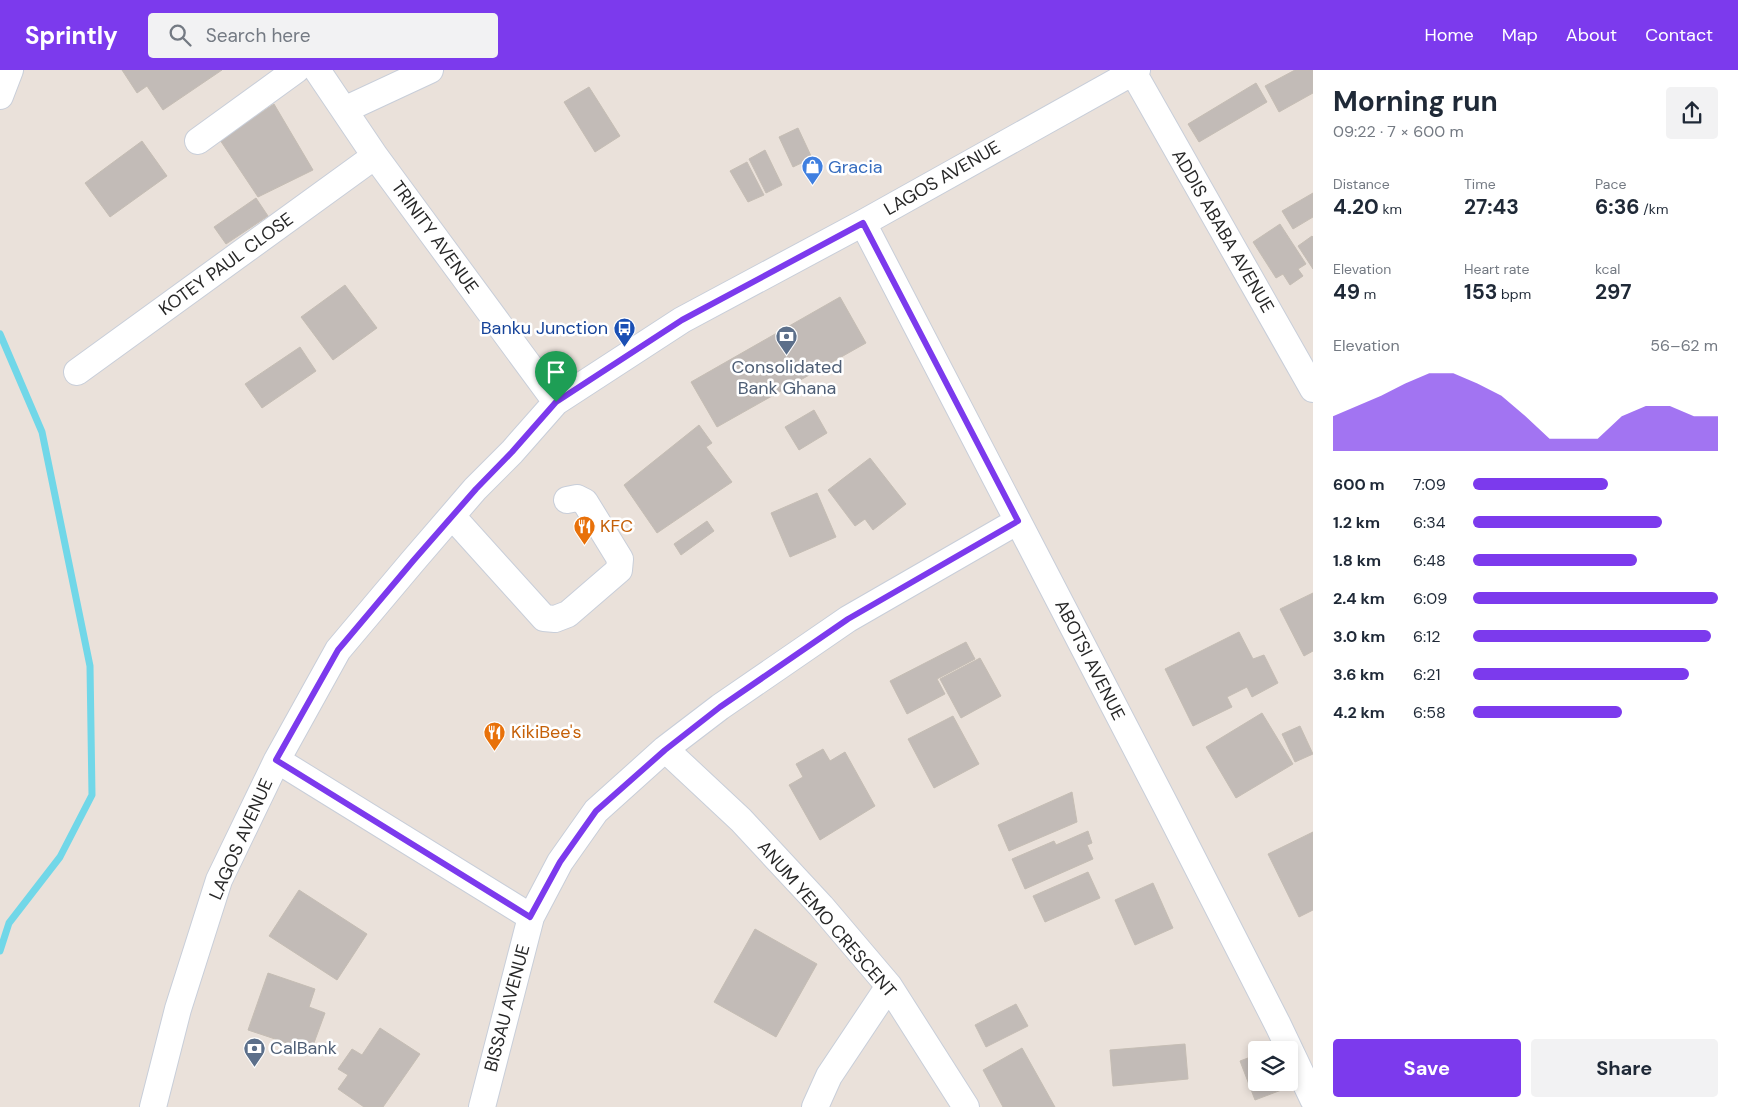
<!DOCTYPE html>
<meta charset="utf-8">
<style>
:root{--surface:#fff;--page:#f2f2f3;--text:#1f2937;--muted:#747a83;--accent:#7c3aed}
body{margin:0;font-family:"DM Sans",sans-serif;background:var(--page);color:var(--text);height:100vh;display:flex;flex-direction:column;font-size:19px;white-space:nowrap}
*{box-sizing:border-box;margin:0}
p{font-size:16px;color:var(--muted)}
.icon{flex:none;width:28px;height:28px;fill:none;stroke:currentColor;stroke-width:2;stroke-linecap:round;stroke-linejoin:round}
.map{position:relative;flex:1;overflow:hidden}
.details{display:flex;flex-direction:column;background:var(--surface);width:425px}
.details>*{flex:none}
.tools{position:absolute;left:1248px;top:971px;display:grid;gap:10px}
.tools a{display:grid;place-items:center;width:50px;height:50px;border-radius:5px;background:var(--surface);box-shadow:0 2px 8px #0003;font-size:25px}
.pin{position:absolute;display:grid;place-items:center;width:42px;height:42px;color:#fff;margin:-51px -21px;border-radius:50% 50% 50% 0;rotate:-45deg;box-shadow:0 0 5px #0007}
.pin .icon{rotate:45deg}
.round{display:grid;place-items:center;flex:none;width:52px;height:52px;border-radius:5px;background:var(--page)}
.headline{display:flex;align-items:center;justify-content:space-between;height:85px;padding:0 20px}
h1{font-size:28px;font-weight:700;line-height:38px}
.stats{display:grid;grid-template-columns:repeat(3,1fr);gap:8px;height:85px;padding:5px 20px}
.stats div{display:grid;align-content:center}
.stats b{font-size:21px;font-weight:700}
.stats small{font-size:14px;font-weight:400}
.stats p{font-size:14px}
.chart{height:140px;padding:10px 20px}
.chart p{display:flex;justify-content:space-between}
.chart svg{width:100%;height:90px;margin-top:5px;fill:var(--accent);opacity:.7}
.primary-button{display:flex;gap:10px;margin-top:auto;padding:10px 20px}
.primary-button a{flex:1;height:58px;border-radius:5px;background:var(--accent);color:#fff;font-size:20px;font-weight:700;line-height:58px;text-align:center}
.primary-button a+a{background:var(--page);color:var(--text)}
ul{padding:0 20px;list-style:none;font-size:16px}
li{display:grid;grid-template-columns:80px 60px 1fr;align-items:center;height:38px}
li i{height:12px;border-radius:6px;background:var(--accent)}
header{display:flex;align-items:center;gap:30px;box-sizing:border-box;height:70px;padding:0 25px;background:var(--accent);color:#fff}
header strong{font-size:24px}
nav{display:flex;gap:28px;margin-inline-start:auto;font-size:18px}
.search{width:350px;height:45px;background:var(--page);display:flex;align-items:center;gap:12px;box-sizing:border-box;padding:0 18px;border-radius:5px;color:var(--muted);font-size:19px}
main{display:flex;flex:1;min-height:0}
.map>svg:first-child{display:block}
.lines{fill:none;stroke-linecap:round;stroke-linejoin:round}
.stream{stroke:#71d7e8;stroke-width:7}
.building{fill:#c2bbb7;stroke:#c5bdb4}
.minor-casing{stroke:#c8ced9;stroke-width:28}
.minor{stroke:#fff;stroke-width:26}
.route-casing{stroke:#fff;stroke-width:10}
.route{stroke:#7c3aed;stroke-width:6}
.labels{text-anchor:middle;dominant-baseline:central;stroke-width:5;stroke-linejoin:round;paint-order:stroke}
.shop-label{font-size:18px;fill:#366cbe;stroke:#fff;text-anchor:start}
.street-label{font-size:18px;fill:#282828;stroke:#fff}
.transit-label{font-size:18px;fill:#164399;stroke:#fff;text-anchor:end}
.service-label{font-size:18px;fill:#4e5e75;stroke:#fff}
.food-label{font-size:18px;fill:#c56008;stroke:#fff;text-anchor:start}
</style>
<header>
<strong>Sprintly</strong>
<div class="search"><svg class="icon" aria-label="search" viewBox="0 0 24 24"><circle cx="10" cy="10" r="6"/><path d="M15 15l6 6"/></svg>Search here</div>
<nav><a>Home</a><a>Map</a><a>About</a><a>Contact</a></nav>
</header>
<main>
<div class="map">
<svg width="1313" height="1037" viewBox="0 0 1313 1037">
<rect width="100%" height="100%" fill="#eae1da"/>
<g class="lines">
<path class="stream" d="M0,264l42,98 48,234 2,129 -32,62 -51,66 -9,28"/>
</g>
<path class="building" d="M122,0h100l-59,40 -16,-24 -10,7z
M1295,0h18v23l-34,19 -14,-26z
M1256,13l11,19 -68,40 -11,-18z
M589,17l31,49 -25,16 -31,-50z
M274,34l39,66 -55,27 -38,-57z
M798,58l14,30 -19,9 -14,-30z
M142,71l25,35 -57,41 -25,-34z
M765,80l17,35 -16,8 -17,-34z
M747,92l17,33 -16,7 -18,-31z
M1313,123v24l-20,12 -11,-18z
M256,128l12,18 -42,28 -12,-17z
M1280,154l26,40 -8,5 5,7 -13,9 -7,-11 -7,4 -23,-36z
M1312,166l1,1v32l-15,-23z
M345,215l32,43 -44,32 -32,-43z
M840,227l26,46 -149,84 -26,-45z
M300,277l16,24 -54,37 -17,-24z
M814,340l13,23 -28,17 -14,-23z
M699,355l13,18 -6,4 26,35 -75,51 -33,-48z
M870,388l36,46 -33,26 -8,-11 -10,7 -27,-36z
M817,423l19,44 -46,20 -19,-44z
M707,451l7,10 -33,24 -7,-11z
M1313,523v58l-9,5 -24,-47z
M1239,562l14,27 11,-4 14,28 -26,14 -5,-10 -20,10 5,10 -39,19 -28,-57z
M966,572l9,17 -38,20 8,15 -38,20 -17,-33z
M980,588l21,38 -40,22 -21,-39z
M1262,643l31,51 -57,34 -30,-51z
M953,646l26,48 -45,24 -26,-49z
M1300,656l13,28 -18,8 -13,-28z
M823,679l7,12 15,-9 30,54 -55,34 -31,-55 14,-8 -7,-13z
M1072,722l5,30 -68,29 -11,-26z
M1088,761l4,12 -5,2 6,14 -68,30 -13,-30 42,-18 2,4z
M1313,762v78l-14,7 -31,-63z
M1088,802l12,26 -55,24 -12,-26z
M1153,813l20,45 -38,17 -20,-45z
M299,820l68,44 -30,46 -68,-44z
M755,859l62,35 -41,73 -62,-35z
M268,903l47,16 -6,18 16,6 -14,38 -63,-21z
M1016,934l12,22 -42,21 -11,-22z
M380,958l40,26 -37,53h-19l-26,-18 10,-14 -10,-6 14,-20 10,6z
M1185,974l3,35 -75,7 -3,-36z
M1022,978l33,59h-52l-20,-37z
M1256,985v27h25l3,7 -29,11 -15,-39z"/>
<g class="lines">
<defs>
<path id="minor" d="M317,0l58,86 181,246
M1133,2l180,317
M0,26l10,-26
M344,40l86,-40
M198,71l98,-71
M863,153l304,585 111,217 35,74
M77,302l298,-216
M452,446l92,102 11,1 13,-5 51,-44 1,-11 -35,-57 -8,-4 -10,2
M665,679l76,71 80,86 68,80 77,121
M277,690l254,157
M153,1037l25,-98 41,-129 58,-120 61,-110 75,-89 62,-72 37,-37 44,-50 126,-82 181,-97 274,-153
M482,1037l49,-190 29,-55 36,-51 69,-62 55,-42 128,-88 170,-98
M815,1037l14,-31 60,-90"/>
</defs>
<use href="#minor" class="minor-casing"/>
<use href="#minor" class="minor"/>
</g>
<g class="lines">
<defs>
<path id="route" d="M863,153l155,298 -170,98 -128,88 -55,43 -69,61 -36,51 -30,55 -254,-157 62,-110 75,-89 63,-72 36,-37 44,-50 126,-82z"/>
</defs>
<use href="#route" class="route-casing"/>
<use href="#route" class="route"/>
</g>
<defs>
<symbol id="shop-pin" viewBox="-11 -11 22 30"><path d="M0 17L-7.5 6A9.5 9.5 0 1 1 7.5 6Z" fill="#3f7fe0" stroke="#fff"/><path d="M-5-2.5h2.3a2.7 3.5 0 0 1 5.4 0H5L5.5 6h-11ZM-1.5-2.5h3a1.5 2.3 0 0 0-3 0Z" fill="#fff"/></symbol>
<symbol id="bus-pin" viewBox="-11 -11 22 30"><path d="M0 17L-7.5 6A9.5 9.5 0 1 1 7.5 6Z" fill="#1a4fb4" stroke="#fff"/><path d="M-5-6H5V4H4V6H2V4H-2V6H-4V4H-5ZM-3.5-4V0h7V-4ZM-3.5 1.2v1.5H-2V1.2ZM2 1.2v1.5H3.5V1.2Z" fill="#fff"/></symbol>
<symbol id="bank-pin" viewBox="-11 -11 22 30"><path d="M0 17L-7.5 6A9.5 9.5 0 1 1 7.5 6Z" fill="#5c6f8a" stroke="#fff"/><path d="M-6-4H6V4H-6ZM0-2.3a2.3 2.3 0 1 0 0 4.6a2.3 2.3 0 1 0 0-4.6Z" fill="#fff"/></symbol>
<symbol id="restaurant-pin" viewBox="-11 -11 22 30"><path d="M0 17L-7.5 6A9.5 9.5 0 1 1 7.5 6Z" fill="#e8710a" stroke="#fff"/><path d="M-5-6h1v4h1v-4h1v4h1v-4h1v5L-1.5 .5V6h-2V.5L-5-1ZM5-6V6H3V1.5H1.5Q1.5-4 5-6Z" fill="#fff"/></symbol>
</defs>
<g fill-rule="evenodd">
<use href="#shop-pin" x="800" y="84" width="25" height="34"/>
<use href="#bus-pin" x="612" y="246" width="25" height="34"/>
<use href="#bank-pin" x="774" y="254" width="25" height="34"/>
<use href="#restaurant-pin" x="572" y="444" width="25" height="34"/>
<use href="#restaurant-pin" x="482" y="650" width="25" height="34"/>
<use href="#bank-pin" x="242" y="966" width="25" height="34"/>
</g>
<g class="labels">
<g class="shop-label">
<text x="828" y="97">Gracia</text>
</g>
<g class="street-label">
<text transform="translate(942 108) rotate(-30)">LAGOS AVENUE</text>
<text transform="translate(1223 161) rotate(60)">ADDIS ABABA AVENUE</text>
<text transform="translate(435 167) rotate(54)">TRINITY AVENUE</text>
<text transform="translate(226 194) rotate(-36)">KOTEY PAUL CLOSE</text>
<text transform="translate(1090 590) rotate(63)">ABOTSI AVENUE</text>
<text transform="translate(241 769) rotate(-66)">LAGOS AVENUE</text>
<text transform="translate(827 849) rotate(49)">ANUM YEMO CRESCENT</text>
<text transform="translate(507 938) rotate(-75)">BISSAU AVENUE</text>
</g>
<g class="transit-label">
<text x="608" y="258">Banku Junction</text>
</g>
<g class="service-label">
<text x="787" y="297">Consolidated<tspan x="787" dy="21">Bank Ghana</tspan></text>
<text x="270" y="978" text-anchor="start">CalBank</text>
</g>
<g class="food-label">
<text x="600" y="456">KFC</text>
<text x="511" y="662">KikiBee's</text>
</g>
</g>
</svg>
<div class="tools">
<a><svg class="icon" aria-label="layers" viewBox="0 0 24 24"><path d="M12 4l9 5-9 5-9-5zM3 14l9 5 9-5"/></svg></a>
</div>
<div class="pin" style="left:556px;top:332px;background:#1e9e55"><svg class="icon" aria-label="arrive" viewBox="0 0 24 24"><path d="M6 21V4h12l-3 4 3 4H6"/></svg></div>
</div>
<section class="details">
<div class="headline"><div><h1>Morning run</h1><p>09:22 · 7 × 600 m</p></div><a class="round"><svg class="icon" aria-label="share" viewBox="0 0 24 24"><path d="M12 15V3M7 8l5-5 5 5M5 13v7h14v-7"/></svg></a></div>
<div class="stats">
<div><p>Distance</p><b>4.20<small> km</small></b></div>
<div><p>Time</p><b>27:43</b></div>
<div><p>Pace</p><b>6:36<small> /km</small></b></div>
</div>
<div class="stats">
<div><p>Elevation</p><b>49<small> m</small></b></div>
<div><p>Heart rate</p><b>153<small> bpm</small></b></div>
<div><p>kcal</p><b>297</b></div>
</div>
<div class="chart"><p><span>Elevation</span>56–62 m</p>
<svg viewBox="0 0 160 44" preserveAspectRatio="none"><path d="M0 44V27L10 22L20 17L30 11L40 6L50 6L60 11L70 17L80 27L90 38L100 38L110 38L120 27L130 22L140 22L150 27L160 27V44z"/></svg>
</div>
<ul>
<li><b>600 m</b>7:09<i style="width:55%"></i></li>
<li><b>1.2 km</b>6:34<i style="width:77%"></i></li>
<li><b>1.8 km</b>6:48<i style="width:67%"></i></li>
<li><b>2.4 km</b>6:09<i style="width:100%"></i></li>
<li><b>3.0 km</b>6:12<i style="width:97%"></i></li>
<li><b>3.6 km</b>6:21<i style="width:88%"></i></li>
<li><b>4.2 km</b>6:58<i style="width:61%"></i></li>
</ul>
<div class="primary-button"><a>Save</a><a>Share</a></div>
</section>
</main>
